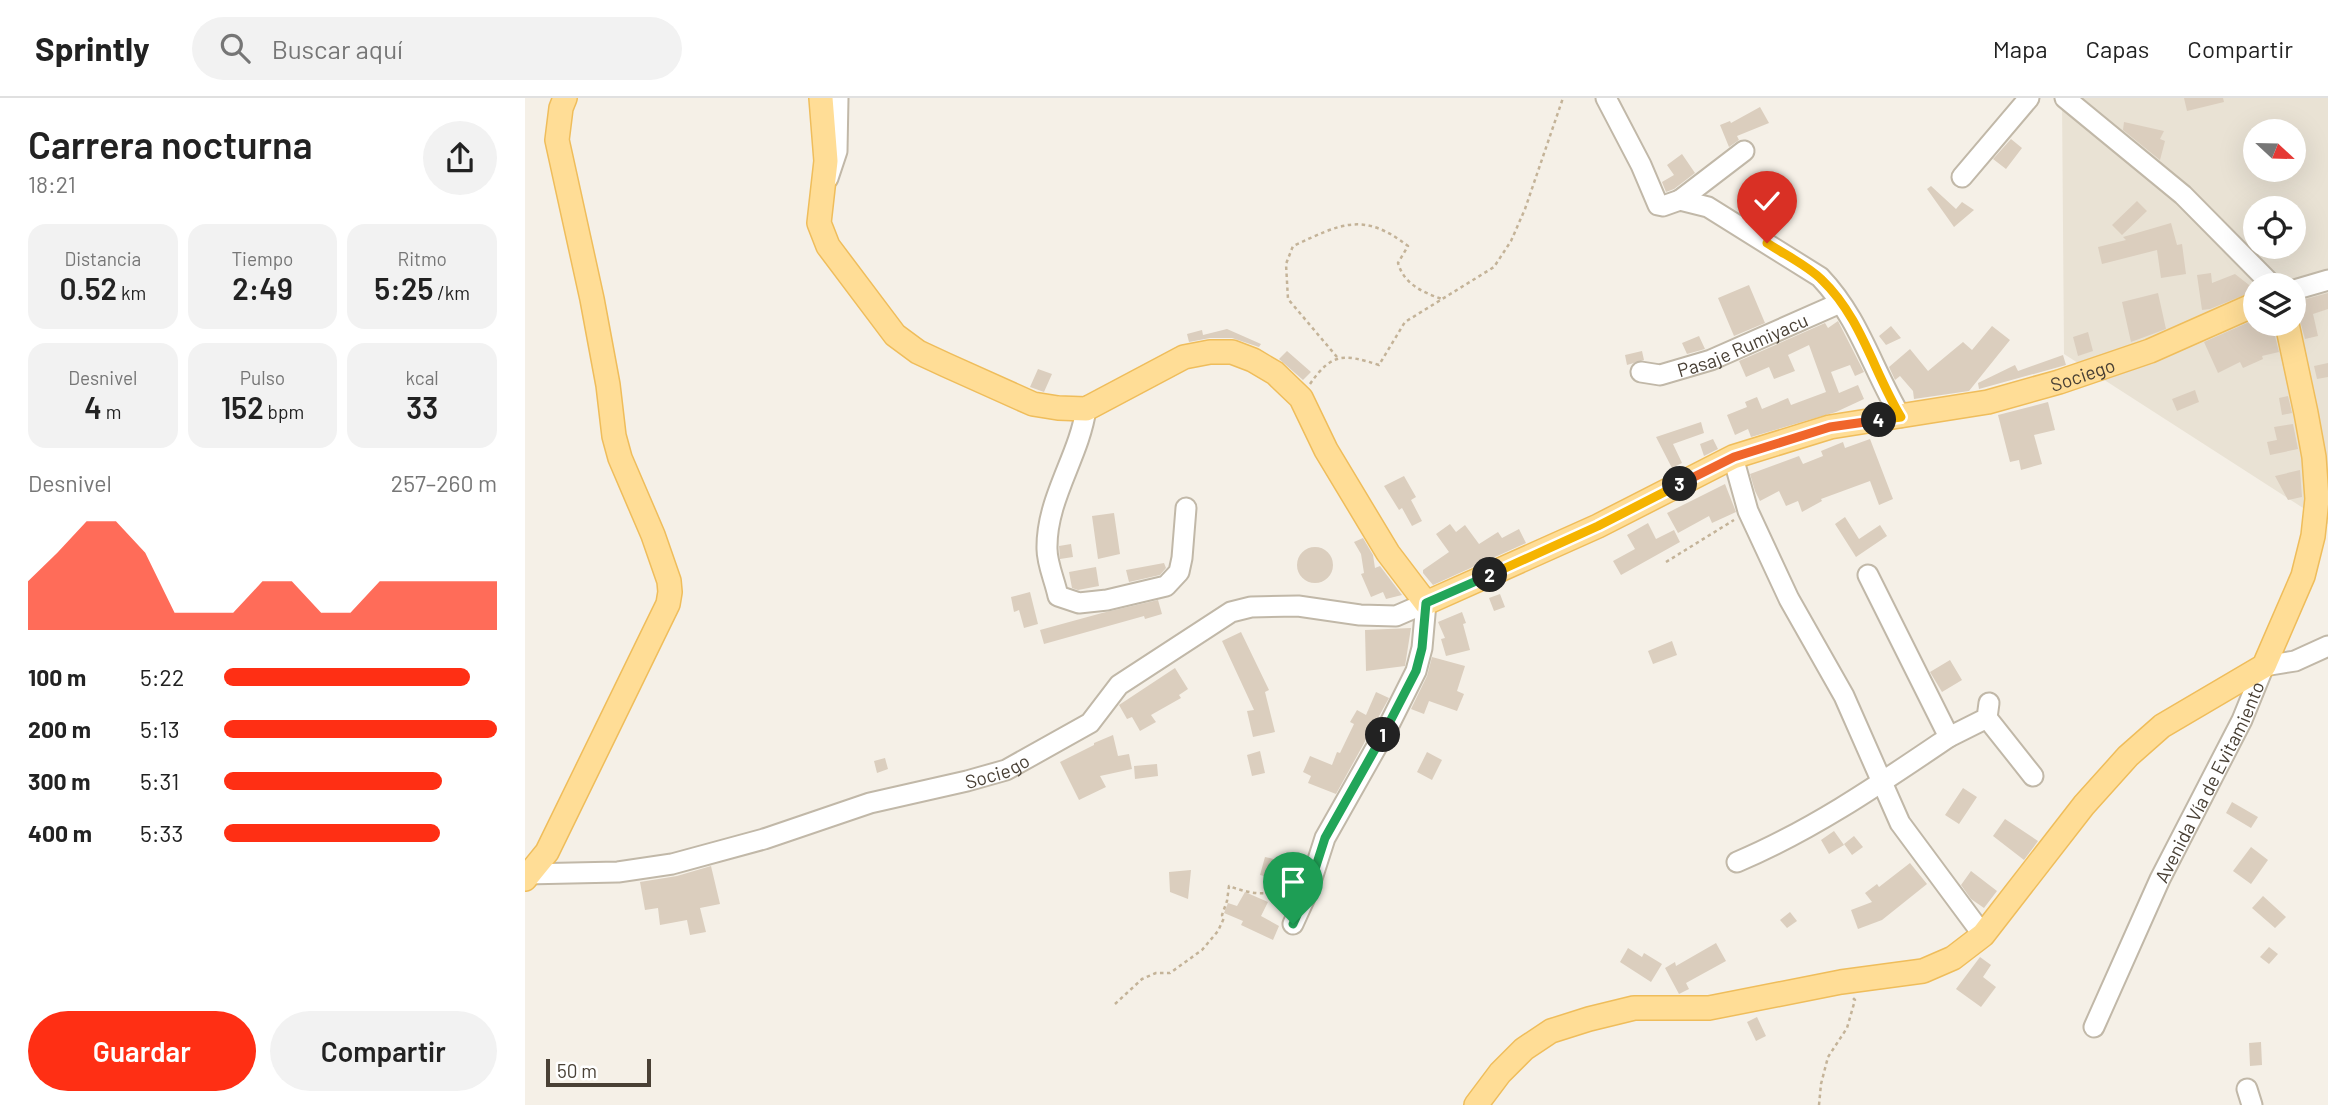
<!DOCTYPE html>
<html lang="es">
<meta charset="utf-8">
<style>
:root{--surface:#fff;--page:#f2f2f2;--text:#222;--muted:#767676;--line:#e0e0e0;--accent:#ff2f14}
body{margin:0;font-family:Barlow,sans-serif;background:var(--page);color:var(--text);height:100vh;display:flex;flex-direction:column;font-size:26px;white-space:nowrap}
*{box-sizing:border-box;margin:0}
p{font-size:23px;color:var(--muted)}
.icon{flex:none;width:38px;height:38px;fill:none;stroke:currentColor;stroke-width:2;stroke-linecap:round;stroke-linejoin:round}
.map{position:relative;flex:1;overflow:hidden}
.sheet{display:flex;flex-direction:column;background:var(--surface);width:525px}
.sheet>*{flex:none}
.needle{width:46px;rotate:112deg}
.fabs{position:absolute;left:1718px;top:21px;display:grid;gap:14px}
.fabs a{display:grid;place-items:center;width:63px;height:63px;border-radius:50%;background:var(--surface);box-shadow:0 7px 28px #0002;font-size:35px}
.scale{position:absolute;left:21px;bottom:18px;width:105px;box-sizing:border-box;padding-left:7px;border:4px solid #494035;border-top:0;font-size:19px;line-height:24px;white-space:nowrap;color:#494035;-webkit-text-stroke:5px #fff;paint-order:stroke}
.pin{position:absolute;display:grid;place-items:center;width:60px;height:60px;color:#fff;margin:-72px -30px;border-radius:50% 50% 50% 0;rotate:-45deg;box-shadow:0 0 7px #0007}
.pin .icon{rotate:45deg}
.km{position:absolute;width:35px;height:35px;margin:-18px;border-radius:50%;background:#222;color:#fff;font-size:19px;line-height:35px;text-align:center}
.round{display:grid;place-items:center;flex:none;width:74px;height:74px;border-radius:37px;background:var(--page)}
.summary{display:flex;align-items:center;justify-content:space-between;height:119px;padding:0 28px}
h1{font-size:38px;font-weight:600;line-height:52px}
.figures{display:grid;grid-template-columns:repeat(3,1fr);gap:10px;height:119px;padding:7px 28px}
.figures div{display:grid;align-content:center;border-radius:18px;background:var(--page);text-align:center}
.figures b{font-size:30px;font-weight:600}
.figures small{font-size:19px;font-weight:400}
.figures p{font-size:19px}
.chart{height:196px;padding:14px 28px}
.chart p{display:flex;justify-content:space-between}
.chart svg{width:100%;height:126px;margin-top:7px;fill:var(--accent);opacity:.7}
.cta{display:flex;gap:14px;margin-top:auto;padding:14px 28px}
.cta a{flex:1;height:80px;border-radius:42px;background:var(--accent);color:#fff;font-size:28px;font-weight:600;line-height:80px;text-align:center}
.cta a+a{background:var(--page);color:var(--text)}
ul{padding:0 28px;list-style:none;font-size:23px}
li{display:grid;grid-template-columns:112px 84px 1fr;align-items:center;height:52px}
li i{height:18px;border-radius:9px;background:var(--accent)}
header{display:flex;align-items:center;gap:42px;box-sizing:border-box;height:98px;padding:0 35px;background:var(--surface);border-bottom:2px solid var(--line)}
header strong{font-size:33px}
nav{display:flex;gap:38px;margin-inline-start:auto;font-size:24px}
.search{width:490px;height:63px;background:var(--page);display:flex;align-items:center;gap:18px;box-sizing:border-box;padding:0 24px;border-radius:38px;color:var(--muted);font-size:26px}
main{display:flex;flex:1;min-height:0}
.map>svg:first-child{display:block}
.residential{fill:#e9e2d4;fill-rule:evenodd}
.building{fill:#dbcebe}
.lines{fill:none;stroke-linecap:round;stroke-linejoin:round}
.minor-casing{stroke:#c1b8a8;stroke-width:23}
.major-casing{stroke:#efbd5b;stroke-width:26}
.path{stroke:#c4b398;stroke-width:2.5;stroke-dasharray:3.5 3.5;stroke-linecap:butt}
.minor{stroke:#fff;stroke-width:19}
.major{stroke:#ffdd96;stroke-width:23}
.split-1-casing{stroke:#fff;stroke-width:14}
.split-2-casing{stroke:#fff;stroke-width:14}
.split-3-casing{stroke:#fff;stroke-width:14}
.split-4-casing{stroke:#fff;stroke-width:14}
.split-5-casing{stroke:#fff;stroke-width:14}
.split-1{stroke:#22a559;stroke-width:9}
.split-2{stroke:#22a559;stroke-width:9}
.split-3{stroke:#f5b400;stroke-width:9}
.split-4{stroke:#f0652b;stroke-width:9}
.split-5{stroke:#f5b400;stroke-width:9}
.labels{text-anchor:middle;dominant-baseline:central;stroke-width:6;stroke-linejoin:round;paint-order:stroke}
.street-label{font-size:19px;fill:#494035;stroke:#fff}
</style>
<header>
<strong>Sprintly</strong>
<div class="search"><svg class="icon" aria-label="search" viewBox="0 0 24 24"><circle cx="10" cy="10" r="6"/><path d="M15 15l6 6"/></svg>Buscar aquí</div>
<nav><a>Mapa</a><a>Capas</a><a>Compartir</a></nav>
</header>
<main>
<section class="sheet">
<div class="summary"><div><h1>Carrera nocturna</h1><p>18:21</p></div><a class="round"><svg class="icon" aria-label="share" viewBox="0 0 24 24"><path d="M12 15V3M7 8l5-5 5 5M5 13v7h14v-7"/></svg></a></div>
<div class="figures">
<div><p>Distancia</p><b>0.52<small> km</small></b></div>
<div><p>Tiempo</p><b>2:49</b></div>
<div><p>Ritmo</p><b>5:25<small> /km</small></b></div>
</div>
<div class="figures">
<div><p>Desnivel</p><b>4<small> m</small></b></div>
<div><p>Pulso</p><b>152<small> bpm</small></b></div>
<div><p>kcal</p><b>33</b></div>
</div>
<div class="chart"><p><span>Desnivel</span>257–260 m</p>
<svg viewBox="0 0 160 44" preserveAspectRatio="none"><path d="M0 44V27L10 17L20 6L30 6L40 17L50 38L60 38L70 38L80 27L90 27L100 38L110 38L120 27L130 27L140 27L150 27L160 27V44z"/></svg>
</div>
<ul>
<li><b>100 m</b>5:22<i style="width:90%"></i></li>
<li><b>200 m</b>5:13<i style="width:100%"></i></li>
<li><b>300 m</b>5:31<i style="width:80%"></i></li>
<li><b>400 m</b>5:33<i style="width:79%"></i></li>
</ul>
<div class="cta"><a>Guardar</a><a>Compartir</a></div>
</section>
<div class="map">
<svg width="1803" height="1007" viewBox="0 0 1803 1007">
<rect width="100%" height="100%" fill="#f5f0e7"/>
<path class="residential" d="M1537,0h266v426l-264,-170zM1731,33h38v39h-38zM1731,110h38v39h-38zM1731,187h38v39h-38z"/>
<path class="building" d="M1659,0h39l1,4 -37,9z
M1235,9l9,16 -32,13 2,4 -10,7 -9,-22 10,-4 1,2z
M1599,24l40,9 -4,8 5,2 -5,19 -37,-30z
M1486,41l11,9 -16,21 -13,-10z
M1157,56l13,19 -21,16 -8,3 -4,-10 12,-7 -7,-10z
M1406,88l25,23 6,-7 12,8 -20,17 -27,-38z
M1612,103l10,10 -25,24 -10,-10z
M1646,125l6,22 5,-1 4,30 -25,4 -4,-28 -55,14 -4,-17 28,-7 -3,-3z
M1686,175l1,10 23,-9 18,14 1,3 -44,18 -8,1 -5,-35z
M1224,187l16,38 -31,13 -16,-38z
M1633,195l8,36 -35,13 -9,-40z
M1803,195v16l-15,5 5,22 -13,3 -10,-37z
M1731,221v5h16l7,28 -17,4 1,3 -20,9 -3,-6 -22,11 -14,-31z
M1313,223l26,51 -9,4 -5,-11 -19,7 8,21 19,-8 6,14 -28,13 -85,25 -3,-8 -13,6 -8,-20 20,-8 -2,-5 12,-5 5,12 26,-11 3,7 35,-13 -17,-47 -21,10 7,16 -21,8 -5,-12 -23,10 -7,-16 86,-38 3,5z
M1366,228l10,12 -15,7 -7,-9z
M1467,228l18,14 -41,51 -55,8 -1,-8 -13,-15 -5,4 -6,-13 21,-18 18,22 35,-29 9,8z
M702,231l34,15 -2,3 -27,-9h-22l-21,4 -2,-8 15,-4 1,5z
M1563,234l5,19 -15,5 -5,-19z
M1174,238l6,13 -18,5 -5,-11z
M762,253l24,21 -8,8 -24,-21z
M1117,253l2,9 -17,5 -2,-10z
M1538,257l3,10 -87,24 -1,-6 37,-18 3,6z
M1803,265v14l-11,2 -3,-13z
M513,271l14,5 -8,18 -14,-5z
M1670,292l4,12 -22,9 -5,-12z
M1763,298l4,17 -10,2 -3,-17z
M1523,304l7,28 -21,5 8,29 -21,6 -2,-10 -9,2 -12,-47z
M1176,324l3,11 -31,11 9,19 -10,5 -16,-31z
M1768,326l5,25 -28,6 -3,-13 10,-2 -3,-13z
M1188,341l5,10 -14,7 -4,-12z
M1345,341l23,60 -14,6 -9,-24 -49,18 1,2 -20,11 -4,-11 -12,5 -7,-15 -19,10 -5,-10 -5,-17 49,-18 4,8 20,-8 -2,-5 22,-9 2,6z
M1775,372l2,27 -14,3 -13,-24z
M879,378l12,21 -5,3 11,21 -10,5 -10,-18 -3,2 -15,-24z
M1200,386l11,28 -24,11 -3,-7 -31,17 -11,-20z
M589,415l6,41 -22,5 -6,-43z
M1320,419l14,22 21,-14 7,11 -31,21 -21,-33z
M1123,425l8,16 18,-9 6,12 -59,33 -8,-14 22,-12 -8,-14z
M925,426l6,8 9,-7 14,19 19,-12 4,6 17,-9 7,14 -93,42 -10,-12v-3l26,-18 -13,-18z
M838,440l10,17 2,13 5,-2 22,29 -16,4 -3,-7 -12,5 -10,-23 3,-1 -3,-19 -7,-12z
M546,446l2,13 -13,2 -1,-13z
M772 467a18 18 0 1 1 36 0a18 18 0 1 1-36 0Z
M639,465l2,5 -6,7 -31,7 -3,-12z
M571,469l3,19 -21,4 -6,-2 -3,-16z
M505,494l8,32 -14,4 -5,-18 -5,2 -3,-15z
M975,496l5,13 -11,4 -5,-13z
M633,502l4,14 -17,5 -1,-3 -100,28 -4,-14 62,-17z
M937,514l4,11 -3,1 7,26 -24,6 -5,-17 4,-1 -7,-16z
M886,530l-6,38 -39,5 -1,-41z
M716,534l28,58 -4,2 10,40 -22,5 -6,-26 7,-1 -32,-69z
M1147,543l5,14 -24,9 -5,-13z
M907,559l33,9 -8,25 7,3 -7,17 -28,-10 -5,13 -13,-5 16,-33z
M1425,562l12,20 -20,12 -12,-20z
M650,570l13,21 -9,6 2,3 -30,17 5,7 -16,9 -8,-14 -5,2 -8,-14z
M851,594l13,6 -53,96 -28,-11 3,-7 -8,-4 7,-16 22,9 5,-13 3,1 14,-29 -4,-2 7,-12 9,5z
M588,637l5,21 11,-2 3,15 -32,7 6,11 -27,13 -19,-38 34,-17v-2z
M735,653l5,22 -13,3 -5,-21z
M902,654l15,8 -10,20 -15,-8z
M360,660l3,11 -11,4 -3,-12z
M632,666l1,12 -23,3 -1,-13z
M1438,690l14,9 -18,27 -14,-9z
M1707,704l26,15 -7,11 -25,-15z
M1480,721l33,22 -14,19 -31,-24z
M1309,733l10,14 -15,9 -8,-14z
M1329,738l9,11 -11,8 -8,-11z
M1726,749l17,13 -17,24 -18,-13z
M740,759l13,3 -1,4 7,1 -4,15 -20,-5z
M1385,765l17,21 -45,36 -24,9 -7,-19 21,-8 -7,-9 12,-9 2,3z
M186,768l9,38 -20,4 6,24 -16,3 -3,-15 -27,5 -2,-17 -13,2 -5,-28 37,-6z
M666,772l-3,29 -18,-7 -1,-20z
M1446,773l26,20 -13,17 -13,-9 -10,-14z
M720,794l23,10 -7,14 18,10 -6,14 -32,-15 2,-4 -19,-8 4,-10 9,3z
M1738,798l23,21 -11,11 -23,-20z
M1265,814l7,9 -10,7 -7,-8z
M1191,845l10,18 -40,22 3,6 -10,5 -14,-26 10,-6 1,4z
M1744,849l9,7 -9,10 -9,-7z
M1103,850l14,9 2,-4 18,11 -11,18 -31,-20z
M1455,859l11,8 -8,12 13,10 -15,20 -25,-18z
M1232,919l9,19 -10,5 -9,-19z
M1736,944l1,23 -12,1 -1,-23z"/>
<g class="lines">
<defs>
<g id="minor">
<path d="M1081,0l35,67 17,40 5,1 17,-6 28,7 112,70c40,42 52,92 81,140"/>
<path d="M1540,0l118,97 89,90"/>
<path d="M1437,79l67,-79"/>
<path d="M303,80l9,-27 1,-53"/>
<path d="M1155,102l64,-49"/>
<path d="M1769,192l34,-10"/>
<path id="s1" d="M1116,274l19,3 51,-15 129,-57"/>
<path d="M561,311c-7,48 -40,90 -39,140 0,15 8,32 11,47l21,7 28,-3 59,-14 13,-14 3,-14 4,-50"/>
<path d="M1208,359l15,54 41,88 55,97 56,127 83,112"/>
<path d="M1462,620l46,58"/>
<path d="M1424,639l38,-19 2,-15"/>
<path d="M1212,764c76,-32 144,-79 212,-125l-81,-162"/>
<path id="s2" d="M0,776l93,-2 54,-8 92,-25 106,-36 97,-22 39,-11 84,-47 29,-38 112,-73 20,-5 47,-1 62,9 36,1 30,-13 -4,45 -6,23 -26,52 -65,115 -17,53 -15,33"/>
<path id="s3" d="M1569,929l66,-148 82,-159 22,-54 31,-5 33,-15"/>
<path d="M1722,991l5,16"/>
</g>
<g id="major">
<path id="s4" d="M296,0l5,63 -7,62 9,23 67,89 23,17 28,13 87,39 25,4 28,1 98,-52 26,-5h22l21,8 22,13 26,25 25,52 62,103 38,50 172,-77 135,-69 97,-30 158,-25 71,-20 91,-31 106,-47"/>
<path d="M0,781l22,-27 121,-248 2,-12 -1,-11 -16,-46 -33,-77 -6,-22 -6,-51 -16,-86 -35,-159 4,-32 4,-10"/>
<path d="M951,1007l24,-32 24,-24 27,-18 38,-12 45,-11h75l132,-26 82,-11 30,-13 30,-23 101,-130 44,-49 34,-30 102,-60 39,-90 10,-40 4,-37 -3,-42 -8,-44 -19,-89"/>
</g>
</defs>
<use href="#minor" class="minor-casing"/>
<use href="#major" class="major-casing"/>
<path class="path" d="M812,259l-49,-58 -2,-35 7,-18c48,-22 70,-35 115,0l-10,17c6,21 24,29 44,36
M785,286c22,-32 34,-30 69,-19l26,-43 89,-55 17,-26 14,-32 38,-111
M1141,464l68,-42
M590,906l27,-25 14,-6h14l32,-23 16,-19 6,-13 -2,-3 5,-14 2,-15c24,9 47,13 65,-8
M1294,1007l2,-21 7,-27 19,-29 8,-28 -2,-2"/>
<use href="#minor" class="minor"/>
<use href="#major" class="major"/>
</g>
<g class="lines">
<defs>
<path id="split-1" d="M768,826l15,-33 17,-53 58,-103"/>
<path id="split-2" d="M858,637l33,-64 6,-23 4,-45 64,-28"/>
<path id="split-3" d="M965,477l108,-49 82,-42"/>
<path id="split-4" d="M1155,386l54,-27 96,-30 49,-7"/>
<path id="split-5" d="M1242,145c18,12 40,22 55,37 39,37 52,93 79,137l-22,3"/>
</defs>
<use href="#split-1" class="split-1-casing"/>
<use href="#split-2" class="split-2-casing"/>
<use href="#split-3" class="split-3-casing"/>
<use href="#split-4" class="split-4-casing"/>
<use href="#split-5" class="split-5-casing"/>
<use href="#split-1" class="split-1"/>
<use href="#split-2" class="split-2"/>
<use href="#split-3" class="split-3"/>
<use href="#split-4" class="split-4"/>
<use href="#split-5" class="split-5"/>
</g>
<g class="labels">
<g class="street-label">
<text stroke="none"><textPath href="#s1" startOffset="107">Pasaje Rumiyacu</textPath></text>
<text stroke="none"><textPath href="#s4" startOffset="1654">Sociego</textPath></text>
<text stroke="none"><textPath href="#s2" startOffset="486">Sociego</textPath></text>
<text stroke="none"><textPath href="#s3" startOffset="271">Avenida Vía de Evitamiento</textPath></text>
</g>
</g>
</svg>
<div class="fabs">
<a><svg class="needle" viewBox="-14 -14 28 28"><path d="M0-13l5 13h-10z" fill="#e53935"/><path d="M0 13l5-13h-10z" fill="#767676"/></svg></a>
<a><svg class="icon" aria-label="locate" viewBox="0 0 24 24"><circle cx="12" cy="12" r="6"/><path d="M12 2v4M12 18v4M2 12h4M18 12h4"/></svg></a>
<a><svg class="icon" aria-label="layers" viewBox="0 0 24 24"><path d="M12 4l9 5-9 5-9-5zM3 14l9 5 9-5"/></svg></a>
</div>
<div class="scale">50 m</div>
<div class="pin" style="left:768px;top:826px;background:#1e9e55"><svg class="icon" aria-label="arrive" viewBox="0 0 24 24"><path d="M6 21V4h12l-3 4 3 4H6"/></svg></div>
<div class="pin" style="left:1242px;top:145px;background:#d93025"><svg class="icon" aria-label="check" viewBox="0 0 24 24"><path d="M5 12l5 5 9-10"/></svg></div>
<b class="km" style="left:858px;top:637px">1</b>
<b class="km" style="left:965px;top:477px">2</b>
<b class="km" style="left:1155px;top:386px">3</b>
<b class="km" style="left:1354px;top:322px">4</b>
</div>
</main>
